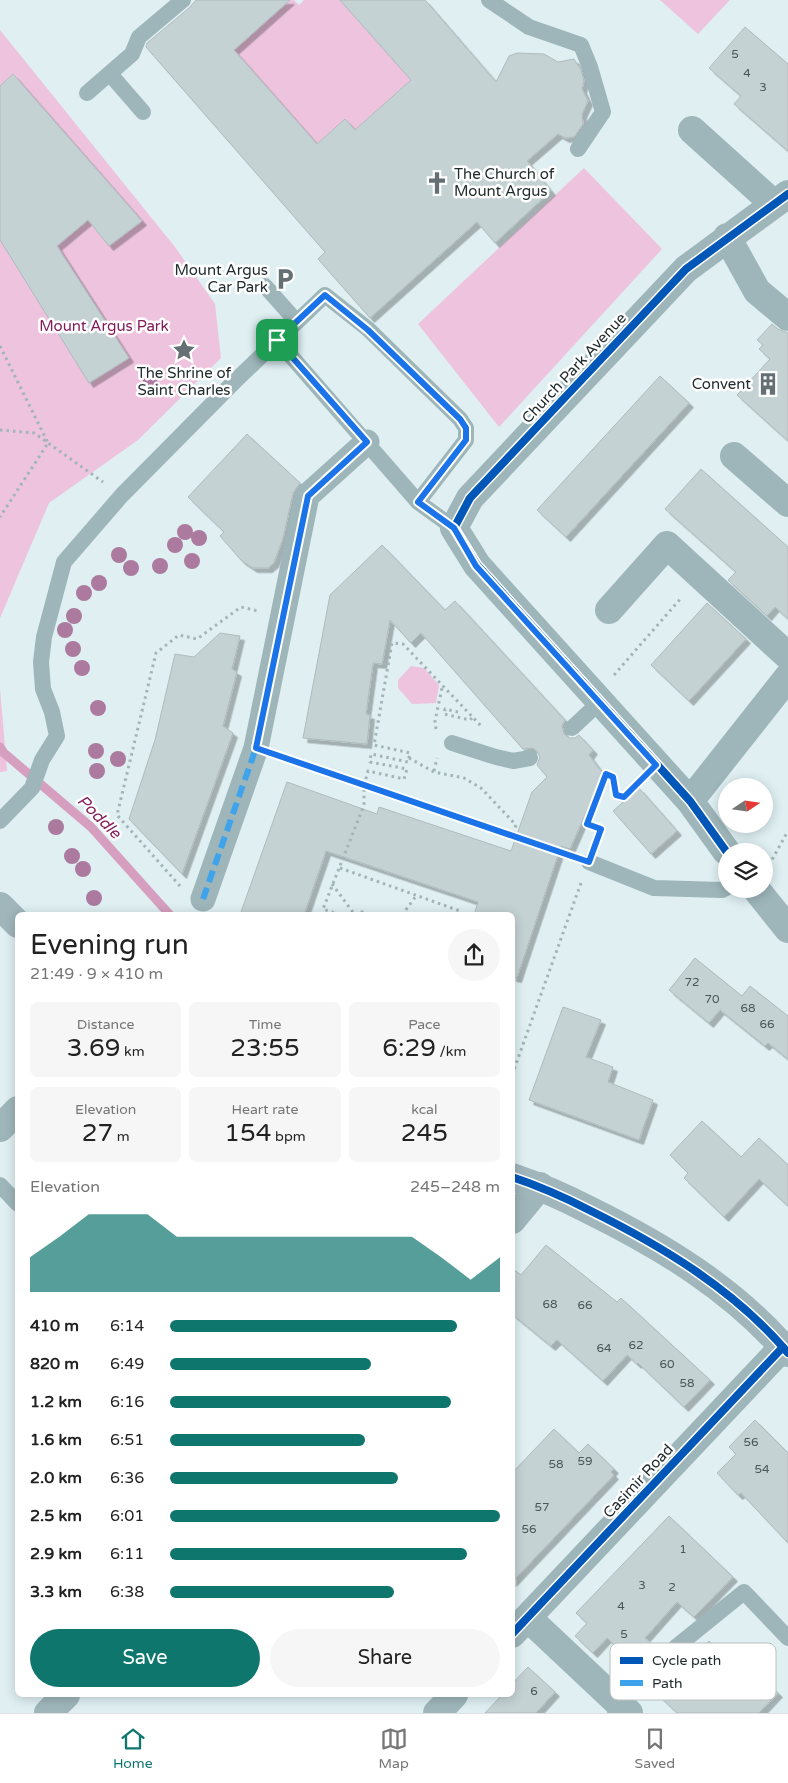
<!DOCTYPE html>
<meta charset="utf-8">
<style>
:root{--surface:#fff;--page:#f6f6f6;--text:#222;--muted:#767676;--line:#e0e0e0;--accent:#0f766e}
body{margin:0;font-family:"Varela Round",sans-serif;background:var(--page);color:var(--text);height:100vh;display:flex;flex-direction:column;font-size:19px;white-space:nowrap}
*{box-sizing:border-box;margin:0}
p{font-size:16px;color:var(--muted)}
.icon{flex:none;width:28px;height:28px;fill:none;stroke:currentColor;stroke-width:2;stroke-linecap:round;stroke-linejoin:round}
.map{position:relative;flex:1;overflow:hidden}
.side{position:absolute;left:15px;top:912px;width:500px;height:785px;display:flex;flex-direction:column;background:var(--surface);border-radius:8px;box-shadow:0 2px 12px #0003}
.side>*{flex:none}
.needle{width:32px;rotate:77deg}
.tools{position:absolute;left:718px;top:778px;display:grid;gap:10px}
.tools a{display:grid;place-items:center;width:55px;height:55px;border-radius:50%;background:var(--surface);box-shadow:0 2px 12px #0003;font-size:25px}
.pin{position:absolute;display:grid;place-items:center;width:42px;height:42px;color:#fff;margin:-21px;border-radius:10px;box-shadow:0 2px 8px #0006}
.round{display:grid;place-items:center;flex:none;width:52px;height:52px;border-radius:26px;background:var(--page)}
.summary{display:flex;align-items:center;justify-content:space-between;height:85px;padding:0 15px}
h1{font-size:28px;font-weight:600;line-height:38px}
.metrics{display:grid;grid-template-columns:repeat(3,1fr);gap:8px;height:85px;padding:5px 15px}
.metrics div{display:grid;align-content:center;border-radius:8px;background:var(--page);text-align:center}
.metrics b{font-size:25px;font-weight:600}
.metrics small{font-size:14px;font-weight:400}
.metrics p{font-size:14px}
.chart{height:140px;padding:10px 15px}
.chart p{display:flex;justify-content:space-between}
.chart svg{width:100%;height:90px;margin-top:5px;fill:var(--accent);opacity:.7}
.button{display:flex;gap:10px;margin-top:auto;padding:10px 15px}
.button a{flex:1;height:58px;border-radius:30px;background:var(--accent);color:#fff;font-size:20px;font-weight:600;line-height:58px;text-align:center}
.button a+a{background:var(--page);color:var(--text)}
ul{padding:0 15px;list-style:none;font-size:16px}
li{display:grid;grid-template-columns:80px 60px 1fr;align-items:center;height:38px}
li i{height:12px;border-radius:6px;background:var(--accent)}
.tab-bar{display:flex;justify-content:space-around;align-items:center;height:70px;border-top:1px solid var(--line);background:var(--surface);font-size:14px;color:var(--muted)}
.tab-bar a{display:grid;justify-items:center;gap:2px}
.tab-bar .active{color:var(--accent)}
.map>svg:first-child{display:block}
.green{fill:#edc3de}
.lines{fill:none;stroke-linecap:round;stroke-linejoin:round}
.stream{stroke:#d69ebf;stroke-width:9}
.building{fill:#c5d2d4;stroke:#afbbbd;filter:url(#shadow)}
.path{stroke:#a1b4b6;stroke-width:3;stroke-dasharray:2.5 4;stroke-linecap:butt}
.service{stroke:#9eb6ba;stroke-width:16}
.pedestrian{stroke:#9eb6ba;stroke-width:25}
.minor{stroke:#9eb6ba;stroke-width:28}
.secondary{stroke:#a0b6ba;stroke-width:28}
.quiet{stroke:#3ea3eb;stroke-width:6;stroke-dasharray:12 6;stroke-linecap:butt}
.cycleway-casing{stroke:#fff;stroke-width:11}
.cycleway{stroke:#0057b8;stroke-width:8}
.tree{fill:#ab7a9e}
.route-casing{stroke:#fff;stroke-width:10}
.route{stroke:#1a73e8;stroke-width:6}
.labels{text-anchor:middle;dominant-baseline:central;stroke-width:5;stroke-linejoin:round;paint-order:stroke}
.number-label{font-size:12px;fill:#4a5658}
.poi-label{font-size:15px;fill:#212c2e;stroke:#fff;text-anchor:end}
.park-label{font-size:15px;fill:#811b5a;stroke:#fff}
.street-label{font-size:15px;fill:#212c2e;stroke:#fff}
.water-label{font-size:16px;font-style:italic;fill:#86205e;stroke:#fff}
.key{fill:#fff;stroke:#bcc0c0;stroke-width:1}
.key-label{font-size:14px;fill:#212c2e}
</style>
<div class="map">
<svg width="788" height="1713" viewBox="0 0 788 1713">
<defs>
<filter id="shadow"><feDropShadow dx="4.5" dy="4.5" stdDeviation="0" flood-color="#0004"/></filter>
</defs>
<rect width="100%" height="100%" fill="#dfeff2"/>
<path class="green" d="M290,0h4l5,5 5,-5h36l71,80 -56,50 -10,-11 -28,25 -83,-94z
M660,0h70l-32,34z
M0,30l175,217 40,57 6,54 -83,82 -89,63 -49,115z
M584,168l78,81 -163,178 -81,-103z
M411,666l13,2 15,17 -3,18 -24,1 -14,-16v-8z
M0,688l7,83 -7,1z"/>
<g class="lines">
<path class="stream" d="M0,747l4,6 87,74 79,88"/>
</g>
<path class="building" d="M196,0h94l-56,50 83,94 28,-25 10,11 56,-50 -71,-80h85l71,82 13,-26 8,-3 27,1 14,8 16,-3 7,11 3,11 -2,8 6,12 -6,13 1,10 -9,13 -9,1 -7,-4 -31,27 24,30 -56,52 -18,-21 -107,96 -52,-59 7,-7 -179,-205 1,-4 42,-35z
M745,27l43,37v87l-54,-47 7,-8 -32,-28z
M13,74l129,147 -33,25 -21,-26 -31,26 72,112 -40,25 -89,-143v-154z
M772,324l6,5 10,4v108l-51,-46 33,-36 -11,-10 4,-4 -6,-5z
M660,376l29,27 -123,134 -29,-27z
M247,434l53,49 -7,10 -10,45 -9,25 -6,5h-15l-12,-8 -21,-24 4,-4 -36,-35z
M701,469l87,78v72l-13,-12 -8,9 -39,-36 8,-8 -71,-63z
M382,545l63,65 10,-9 110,119 -3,6 2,8 6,4h5l4,-3 14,15 -4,5 14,19 -33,75 -9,-3 -44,132 -5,-1v-62h-38l4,-13 -152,-51 -22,64h-64l47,-133 90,32 2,-7 132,44 21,-59 15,-15 -10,-12 3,-8 -3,-6 -4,-3 -10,1 -102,-116 -10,10 -21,-23 -8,44 -9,-1 -7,51 4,1 -3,29 -64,-6 27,-143z
M707,603l39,36 -57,62 -38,-36z
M220,633l20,3 -8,33 5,3 -14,54 10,7 -51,141 -53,-55 26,-79 20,-86 19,3z
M639,788l38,43 -26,23 -38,-43z
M695,958l47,38 8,-10 38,30v43l-20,-16 -3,3 -45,-36 -11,13 -40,-33z
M563,1007l38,13 -15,37 27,10 -5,15 45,18 -14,40 -110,-40z
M702,1121l39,36 18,-19 29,27v41l-29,-27 -35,38 -40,-39 4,-5 -18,-18z
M546,1245l71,57 4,-4 89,82 -26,27 -46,-44 -1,1 -10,-9 -24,26 -46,-41 -6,6 -39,-32v-46l9,7z
M755,1420l33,33v90l-47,-50 -3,2 -21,-22 19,-19 -7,-7z
M554,1429l25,24 9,-9 26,25 -3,3 3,3 -102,107v-109z
M669,1516l64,61 -39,40 -17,-15 -32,36 15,12 -20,20 -33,-32 -14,15 -18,-17 12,-13 -11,-10z
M709,1641l36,33 7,-6 26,25 -19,20h-82l-26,-25 24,-26 8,7z
M528,1667l27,25 -19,21h-51l17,-18h10v-11z"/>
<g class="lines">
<path class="path" d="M0,346l48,97 -48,74
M0,430l34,3 69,49
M614,675l68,-78
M458,712l-13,-3 -1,5 26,6 3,-3
M436,729l-1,-8 7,-33 2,-2
M281,757l287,98
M409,758l25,14 30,6 17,10 35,37 -4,12
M434,771l3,-13
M596,842l5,-13 -14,-5 19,-50 7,3 3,18 8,2 14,-14
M769,865l19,-34
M340,868l120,43 -2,4
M332,884l23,31
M180,886l-63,-71 39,-162 23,-18 18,4 44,-32 17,4
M340,915l-17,-6 41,-104v-19l4,-15 36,8 3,-10 -37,-7 1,-8 37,8 2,-9 -36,-8 18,-102 11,1 80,84
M355,915l7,-3 11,3
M402,915l14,-19
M512,1075l69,-192"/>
<path class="service" d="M489,0l40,27 52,18 9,22 13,45 -25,37
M110,74l33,38
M87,93l45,-39 7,-17 44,-37
M265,286l32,36
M277,340l141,162 36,26
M572,728l28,-26
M452,743l44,14 17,4 17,-3
M0,821l32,-33 10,-28 15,-24 -5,-24 -9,-23 -2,-27 3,-25 20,-75 58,-67 113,-114 90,-86 43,34 92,90 6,9v12l-48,62
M589,862l65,26 68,2 4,-2
M0,1185l18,19
M615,1711l61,-64 68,-55 44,46"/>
<path class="pedestrian" d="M203,899l53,-151 51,-252 60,-54"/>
<path class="minor" d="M692,130l81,73
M727,237l30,54 31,26
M734,456l54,47
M609,610l58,-65 121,111
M690,801l98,-124
M726,851l-36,-50 -213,-236 -23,-37 16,-30 216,-229 102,-75
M756,889l32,40
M0,1128l18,-18
M512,1220l28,-34
M528,1618l101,95
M512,1634l271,-287
M48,1713l18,-18
M437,1713l17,-18"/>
<path class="secondary" d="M0,906l18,18
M512,1177c27,9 52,20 77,33 73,36 146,80 199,143"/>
<path class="quiet" d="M203,899l53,-151 51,-252 60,-54"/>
<defs>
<path id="cycleway" d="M726,851l-36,-50 -213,-236 -23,-37 16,-30 216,-229 102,-75
M512,1177c27,9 52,20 77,33 73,36 146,80 199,143
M512,1634l271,-287"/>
</defs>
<use href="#cycleway" class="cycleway-casing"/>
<use href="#cycleway" class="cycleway"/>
</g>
<g class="tree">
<circle cx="150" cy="384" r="8"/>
<circle cx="185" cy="532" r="8"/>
<circle cx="199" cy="538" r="8"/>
<circle cx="175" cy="545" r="8"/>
<circle cx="119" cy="555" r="8"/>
<circle cx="192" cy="561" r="8"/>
<circle cx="160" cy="566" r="8"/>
<circle cx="131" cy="568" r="8"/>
<circle cx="99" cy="583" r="8"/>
<circle cx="84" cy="593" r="8"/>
<circle cx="74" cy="616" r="8"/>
<circle cx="65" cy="630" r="8"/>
<circle cx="73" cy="649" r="8"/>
<circle cx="82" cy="668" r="8"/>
<circle cx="98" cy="708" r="8"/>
<circle cx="96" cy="751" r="8"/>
<circle cx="118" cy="759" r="8"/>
<circle cx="97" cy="771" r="8"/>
<circle cx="56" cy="827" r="8"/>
<circle cx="72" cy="856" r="8"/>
<circle cx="83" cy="869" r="8"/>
<circle cx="94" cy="898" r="8"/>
</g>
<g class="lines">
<defs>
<path id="route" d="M325,295l43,35 92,89 6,9v12l-48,62 36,26 22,38 180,199 -32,32 -8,-2 -3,-18 -7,-3 -19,50 14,5 -12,33 -333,-114 52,-252 59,-54 -90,-102z"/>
</defs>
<use href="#route" class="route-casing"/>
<use href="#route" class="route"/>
</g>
<defs>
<symbol id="church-bare" viewBox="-9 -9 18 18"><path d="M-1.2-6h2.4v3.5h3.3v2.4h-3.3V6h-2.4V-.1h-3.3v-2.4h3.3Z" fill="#647073" stroke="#fff" stroke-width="2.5" paint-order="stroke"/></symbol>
<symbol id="parking-bare" viewBox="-9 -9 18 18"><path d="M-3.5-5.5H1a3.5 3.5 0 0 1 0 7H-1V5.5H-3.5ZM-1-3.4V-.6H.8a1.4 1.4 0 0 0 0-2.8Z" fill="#647073" stroke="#fff" stroke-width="2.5" paint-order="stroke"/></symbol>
<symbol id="sight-bare" viewBox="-9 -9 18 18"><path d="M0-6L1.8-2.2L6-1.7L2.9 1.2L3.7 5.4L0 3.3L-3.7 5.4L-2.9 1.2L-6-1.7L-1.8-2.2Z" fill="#647073" stroke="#fff" stroke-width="2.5" paint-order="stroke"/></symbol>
<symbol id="building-bare" viewBox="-9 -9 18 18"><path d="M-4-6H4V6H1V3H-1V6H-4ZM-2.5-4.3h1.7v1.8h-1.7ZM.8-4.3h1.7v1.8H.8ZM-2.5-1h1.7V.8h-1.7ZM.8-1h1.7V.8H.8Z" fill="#647073" stroke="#fff" stroke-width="2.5" paint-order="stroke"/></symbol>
</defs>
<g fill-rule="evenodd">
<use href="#church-bare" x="421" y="167" width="32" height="32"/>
<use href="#parking-bare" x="269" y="263" width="32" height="32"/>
<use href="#sight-bare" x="168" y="334" width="32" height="32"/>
<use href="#building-bare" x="752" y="368" width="32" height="32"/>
</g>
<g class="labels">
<g class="number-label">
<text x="735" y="54">5</text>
<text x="747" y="73">4</text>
<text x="763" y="87">3</text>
<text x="692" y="982">72</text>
<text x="712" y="999">70</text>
<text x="748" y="1008">68</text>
<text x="767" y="1024">66</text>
<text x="550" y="1304">68</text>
<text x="585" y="1305">66</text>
<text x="636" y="1345">62</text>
<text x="604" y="1348">64</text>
<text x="667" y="1364">60</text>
<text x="687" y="1383">58</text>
<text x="751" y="1442">56</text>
<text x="585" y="1461">59</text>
<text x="556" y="1464">58</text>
<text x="762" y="1469">54</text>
<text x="542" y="1507">57</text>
<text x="529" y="1529">56</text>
<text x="683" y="1549">1</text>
<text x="642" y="1585">3</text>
<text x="672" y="1587">2</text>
<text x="621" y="1606">4</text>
<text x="624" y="1634">5</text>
<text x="534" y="1691">6</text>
</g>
<g class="poi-label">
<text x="454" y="174" text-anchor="start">The Church of<tspan x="454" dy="17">Mount Argus</tspan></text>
<text x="268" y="270">Mount Argus<tspan x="268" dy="17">Car Park</tspan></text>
<text x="184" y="373" text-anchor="middle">The Shrine of<tspan x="184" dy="17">Saint Charles</tspan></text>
<text x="751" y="384">Convent</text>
</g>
<g class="park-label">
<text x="104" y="326">Mount Argus Park</text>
</g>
<g class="street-label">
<text transform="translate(574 368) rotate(-47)">Church Park Avenue</text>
<text transform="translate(638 1481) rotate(-47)">Casimir Road</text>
</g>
<g class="water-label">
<text transform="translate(99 817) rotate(45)">Poddle</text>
</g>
</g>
<rect x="610" y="1643" width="166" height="57" rx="8" class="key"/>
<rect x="620" y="1657" width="23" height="7" fill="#0057b8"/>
<rect x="620" y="1680" width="23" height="6" fill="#3ea3eb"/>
<g class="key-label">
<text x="652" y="1665">Cycle path</text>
<text x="652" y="1688">Path</text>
</g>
</svg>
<div class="tools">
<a><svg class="needle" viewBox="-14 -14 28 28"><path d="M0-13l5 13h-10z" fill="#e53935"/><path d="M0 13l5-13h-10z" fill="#767676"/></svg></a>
<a><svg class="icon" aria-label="layers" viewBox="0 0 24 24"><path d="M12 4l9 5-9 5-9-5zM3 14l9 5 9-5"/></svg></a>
</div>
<div class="pin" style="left:277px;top:340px;background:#1e9e55"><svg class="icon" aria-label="arrive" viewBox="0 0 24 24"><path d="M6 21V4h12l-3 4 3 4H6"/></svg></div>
<section class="side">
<div class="summary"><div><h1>Evening run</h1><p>21:49 · 9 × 410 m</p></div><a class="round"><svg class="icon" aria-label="share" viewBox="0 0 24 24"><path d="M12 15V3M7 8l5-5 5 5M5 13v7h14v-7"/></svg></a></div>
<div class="metrics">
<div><p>Distance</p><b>3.69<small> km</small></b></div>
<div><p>Time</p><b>23:55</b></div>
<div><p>Pace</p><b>6:29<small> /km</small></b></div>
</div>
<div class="metrics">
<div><p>Elevation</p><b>27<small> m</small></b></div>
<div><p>Heart rate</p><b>154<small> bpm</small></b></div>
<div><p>kcal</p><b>245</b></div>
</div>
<div class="chart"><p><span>Elevation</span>245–248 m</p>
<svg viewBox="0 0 160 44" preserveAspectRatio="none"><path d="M0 44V27L10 17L20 6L30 6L40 6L50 17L60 17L70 17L80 17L90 17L100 17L110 17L120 17L130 17L140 27L150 38L160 27V44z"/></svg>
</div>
<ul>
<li><b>410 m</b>6:14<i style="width:87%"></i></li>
<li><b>820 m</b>6:49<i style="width:61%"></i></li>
<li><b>1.2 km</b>6:16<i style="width:85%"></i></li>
<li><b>1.6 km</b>6:51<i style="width:59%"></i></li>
<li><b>2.0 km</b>6:36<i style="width:69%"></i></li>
<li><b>2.5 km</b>6:01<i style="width:100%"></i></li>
<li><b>2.9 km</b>6:11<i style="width:90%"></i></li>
<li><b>3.3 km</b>6:38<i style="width:68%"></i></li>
</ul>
<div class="button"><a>Save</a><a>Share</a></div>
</section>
</div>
<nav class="tab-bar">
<a class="active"><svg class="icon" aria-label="home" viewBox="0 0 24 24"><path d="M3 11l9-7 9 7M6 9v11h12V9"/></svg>Home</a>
<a><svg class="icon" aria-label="map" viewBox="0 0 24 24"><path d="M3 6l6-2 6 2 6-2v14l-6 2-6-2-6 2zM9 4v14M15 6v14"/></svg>Map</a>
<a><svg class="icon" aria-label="saved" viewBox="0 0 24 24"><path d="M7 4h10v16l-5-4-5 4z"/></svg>Saved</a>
</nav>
